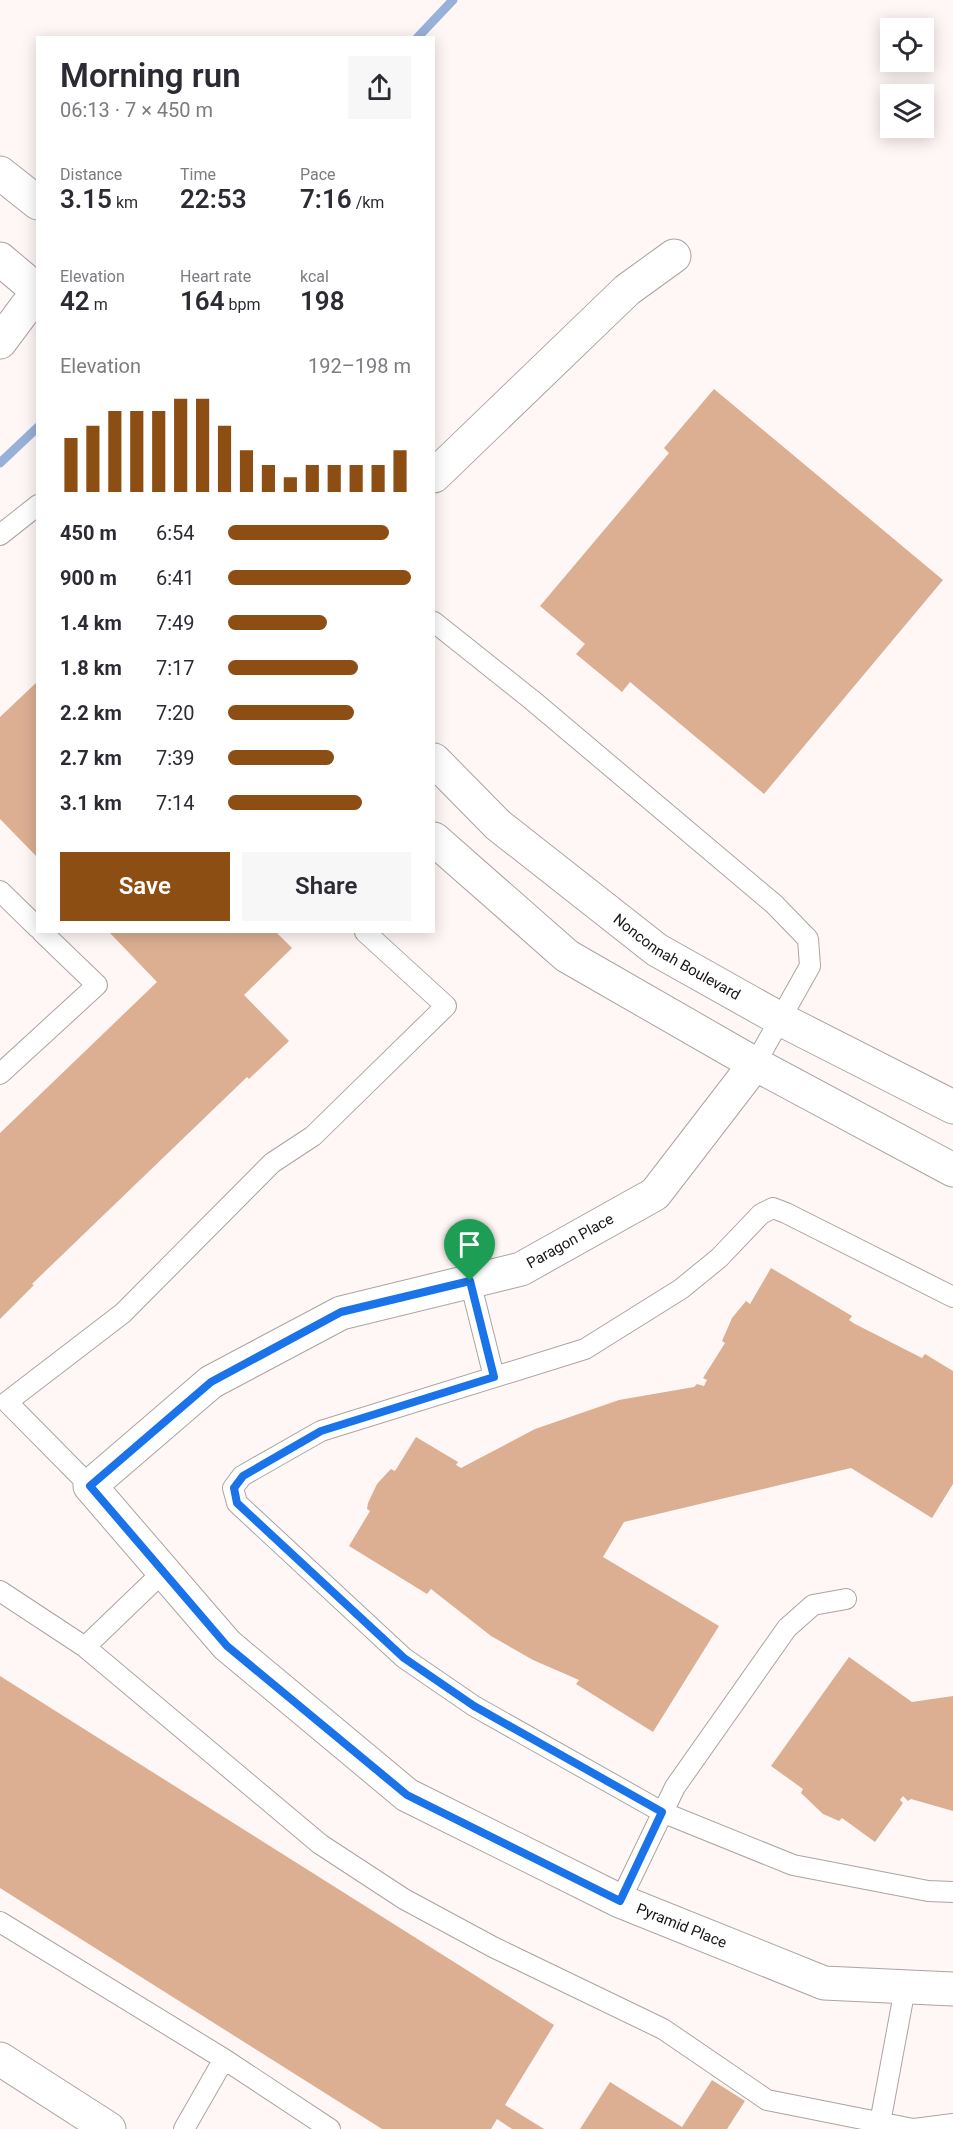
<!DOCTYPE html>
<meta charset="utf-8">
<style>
:root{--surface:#fff;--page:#f7f7f7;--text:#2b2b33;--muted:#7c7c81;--accent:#8c4e12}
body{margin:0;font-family:Roboto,sans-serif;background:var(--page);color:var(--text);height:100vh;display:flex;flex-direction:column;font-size:22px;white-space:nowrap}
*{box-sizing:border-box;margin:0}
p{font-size:20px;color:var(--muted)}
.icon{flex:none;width:33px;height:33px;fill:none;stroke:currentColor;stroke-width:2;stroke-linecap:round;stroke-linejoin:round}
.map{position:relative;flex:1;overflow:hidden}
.details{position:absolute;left:36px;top:36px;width:399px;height:897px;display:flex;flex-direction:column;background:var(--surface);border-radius:0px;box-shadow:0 3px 15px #0003}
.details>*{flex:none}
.controls{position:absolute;left:880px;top:18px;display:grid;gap:12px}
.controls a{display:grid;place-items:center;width:54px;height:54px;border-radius:0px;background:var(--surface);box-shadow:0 3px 15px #0003;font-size:30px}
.pin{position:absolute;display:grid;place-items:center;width:51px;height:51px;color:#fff;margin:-62px -26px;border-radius:50% 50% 50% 0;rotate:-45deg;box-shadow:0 0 6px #0007}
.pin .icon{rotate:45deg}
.round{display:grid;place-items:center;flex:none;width:63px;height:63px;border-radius:0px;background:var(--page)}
.overview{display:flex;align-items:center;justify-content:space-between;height:102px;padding:0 24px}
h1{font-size:33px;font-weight:600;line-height:45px}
.stats{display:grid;grid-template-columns:repeat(3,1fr);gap:9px;height:102px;padding:6px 24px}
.stats div{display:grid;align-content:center}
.stats b{font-size:26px;font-weight:600}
.stats small{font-size:16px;font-weight:400}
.stats p{font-size:16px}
.chart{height:168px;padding:12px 24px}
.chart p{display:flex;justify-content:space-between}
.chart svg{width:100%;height:108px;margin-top:6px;stroke:var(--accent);stroke-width:6}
.button{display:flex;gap:12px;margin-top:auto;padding:12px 24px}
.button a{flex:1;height:69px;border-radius:0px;background:var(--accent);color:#fff;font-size:24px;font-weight:600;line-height:69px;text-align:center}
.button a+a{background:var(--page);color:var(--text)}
ul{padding:0 24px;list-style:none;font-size:20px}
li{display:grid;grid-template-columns:96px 72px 1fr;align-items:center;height:45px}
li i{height:15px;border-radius:8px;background:var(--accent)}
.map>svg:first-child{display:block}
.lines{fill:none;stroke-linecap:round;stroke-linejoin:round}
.stream{stroke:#98b1d9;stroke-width:9}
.building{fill:#dcaf93}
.lane-casing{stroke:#aca4a1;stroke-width:22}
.street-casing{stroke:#aca4a1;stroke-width:35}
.secondary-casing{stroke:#aca4a1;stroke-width:35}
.lane{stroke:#fff;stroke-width:20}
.street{stroke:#fff;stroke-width:33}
.secondary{stroke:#fff;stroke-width:33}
.route-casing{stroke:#fff;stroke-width:12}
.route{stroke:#1a73e8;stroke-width:8}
.labels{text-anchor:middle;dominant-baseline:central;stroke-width:4.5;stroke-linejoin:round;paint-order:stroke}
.street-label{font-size:15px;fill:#191615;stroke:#fff}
</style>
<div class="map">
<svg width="953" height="2129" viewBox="0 0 953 2129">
<rect width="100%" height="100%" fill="#fef7f5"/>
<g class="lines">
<path class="stream" d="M417,38l36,-38
M0,463l38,-36"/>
</g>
<path class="building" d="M714,389l229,191 -179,214 -134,-112 -8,10 -46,-38 9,-10 -45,-38 129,-153 -5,-5z
M38,681v177l-38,-39v-102z
M109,932h167l16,16 -48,47 45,46 -40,38 -2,-2 -215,207 2,1 -34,34v-186l157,-151z
M771,1268l81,48 -3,4 6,4 67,34 3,-4 28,17v113l-21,34 -81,-50 -227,54 -21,35 116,69 -66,106 -77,-48 3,-4 -46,-20 -42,-24 -60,-47 -4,5 -78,-48 21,-35 -3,-2 1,-6 9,-19 11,-12 3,-3 4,2 21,-34 42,25 -2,3 5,3 74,-39 84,-29 75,-13 3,-3 7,2 3,-6 -4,-2 22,-35 -3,-2 10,-23 14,-17 4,3z
M849,1657l63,45 41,-6v115l-42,-12 -3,2 -5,-5 -3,4 3,3 -28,39 -33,-24 -3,3 -16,-7 -22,-21 2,-4 -32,-23z
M0,1676l554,349 -49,80 39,24h-32l-15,-10 -6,10h-109l-382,-241z
M712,2080l33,21 -18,28h-147l30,-47 72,45z"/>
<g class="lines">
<defs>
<path id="lane" d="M0,535l38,-30
M434,622l98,78 242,204 34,35 2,27 -55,98
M0,891l38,37
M0,1074l97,-89 -55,-53
M470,1281l24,96
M953,1297l-167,-84 -13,-5 -12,6 -42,44 -38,31 -96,60 -264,82 -79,45 -9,12 4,15 167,155 70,48 188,106 131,53 135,26 25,1
M90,1486l-83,-84 116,-89 149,-150 41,-27 133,-130 -81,-74
M0,1591l85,56 235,197 84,55 89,48 170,82 104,71 146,29
M85,1647l78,-75
M620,1901l55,-114 112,-159 26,-23 33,-6
M0,1922l224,137 106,70
M880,2123l25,-135
M184,2129l40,-70
M914,2129l39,-5"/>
<g id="street">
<path d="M0,342l38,-51"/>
<path d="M434,476l193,-186 47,-34"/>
<path id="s1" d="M755,1064l-100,130 -134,75 -180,44 -130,69 -121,104 137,159 180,150 213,106 204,82 129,6"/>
</g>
<g id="secondary">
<path d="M0,173l38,30"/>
<path d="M0,259l38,32"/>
<path id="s2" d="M434,760l64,65 159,125 123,69 173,88"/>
<path d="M434,839l133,117 188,108 198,106"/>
<path d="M0,2059l109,70"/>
</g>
</defs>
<use href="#lane" class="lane-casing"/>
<use href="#street" class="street-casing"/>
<use href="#secondary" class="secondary-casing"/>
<use href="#lane" class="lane"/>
<use href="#street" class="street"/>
<use href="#secondary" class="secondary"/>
</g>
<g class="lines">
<defs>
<path id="route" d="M470,1281l24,96 -173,54 -78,45 -9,12 3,15 167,155 70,48 188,106 -42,89 -213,-106 -180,-149 -137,-160 121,-104 130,-70z"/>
</defs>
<use href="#route" class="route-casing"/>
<use href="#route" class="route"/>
</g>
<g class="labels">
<g class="street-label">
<text stroke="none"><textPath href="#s2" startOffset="314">Nonconnah Boulevard</textPath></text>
<text transform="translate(570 1241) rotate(-29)">Paragon Place</text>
<text stroke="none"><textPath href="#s1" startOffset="1558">Pyramid Place</textPath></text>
</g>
</g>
</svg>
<div class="controls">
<a><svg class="icon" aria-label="locate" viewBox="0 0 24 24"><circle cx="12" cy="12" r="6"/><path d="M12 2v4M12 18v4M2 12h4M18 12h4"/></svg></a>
<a><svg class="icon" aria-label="layers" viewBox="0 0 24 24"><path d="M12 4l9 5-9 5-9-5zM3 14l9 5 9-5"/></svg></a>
</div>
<div class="pin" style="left:470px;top:1281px;background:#1e9e55"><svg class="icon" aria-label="arrive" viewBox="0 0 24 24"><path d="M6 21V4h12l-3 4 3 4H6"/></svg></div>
<section class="details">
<div class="overview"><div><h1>Morning run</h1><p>06:13 · 7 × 450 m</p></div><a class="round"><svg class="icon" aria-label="share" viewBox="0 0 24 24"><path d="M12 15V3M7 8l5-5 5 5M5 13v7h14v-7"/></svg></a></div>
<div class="stats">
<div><p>Distance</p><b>3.15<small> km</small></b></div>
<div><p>Time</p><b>22:53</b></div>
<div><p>Pace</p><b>7:16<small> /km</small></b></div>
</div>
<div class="stats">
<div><p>Elevation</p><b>42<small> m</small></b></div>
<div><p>Heart rate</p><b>164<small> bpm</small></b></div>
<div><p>kcal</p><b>198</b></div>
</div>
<div class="chart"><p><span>Elevation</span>192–198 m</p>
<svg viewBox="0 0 160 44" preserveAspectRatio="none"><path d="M5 44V22M15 44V17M25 44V11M35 44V11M45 44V11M55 44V6M65 44V6M75 44V17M85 44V27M95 44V33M105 44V38M115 44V33M125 44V33M135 44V33M145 44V33M155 44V27"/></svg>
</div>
<ul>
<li><b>450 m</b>6:54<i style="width:88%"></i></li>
<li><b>900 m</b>6:41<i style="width:100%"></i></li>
<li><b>1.4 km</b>7:49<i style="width:54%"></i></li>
<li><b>1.8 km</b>7:17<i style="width:71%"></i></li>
<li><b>2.2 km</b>7:20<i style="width:69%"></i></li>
<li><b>2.7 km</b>7:39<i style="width:58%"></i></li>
<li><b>3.1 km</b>7:14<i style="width:73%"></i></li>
</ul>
<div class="button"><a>Save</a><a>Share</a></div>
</section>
</div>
